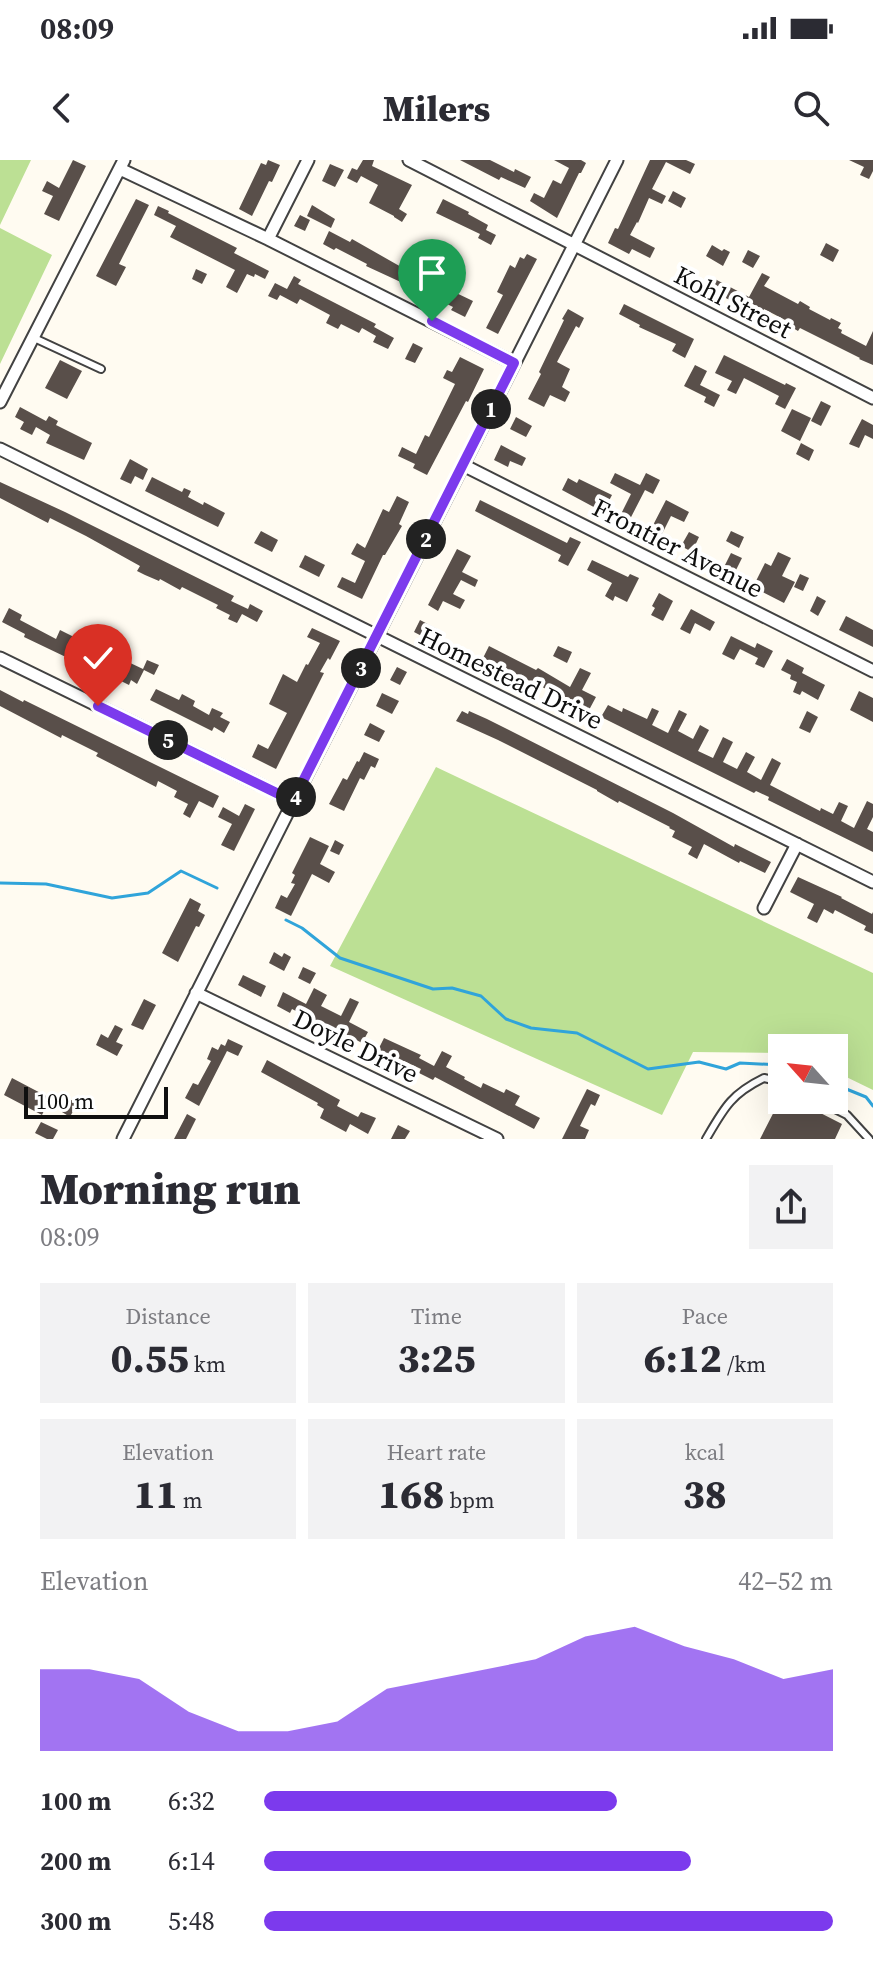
<!DOCTYPE html>
<meta charset="utf-8">
<style>
:root{--surface:#fff;--page:#f2f2f3;--text:#2b2b33;--muted:#7c7c81;--accent:#7c3aed}
body{margin:0;font-family:"Source Serif 4",serif;background:var(--page);color:var(--text);height:100vh;display:flex;flex-direction:column;font-size:30px;white-space:nowrap}
*{box-sizing:border-box;margin:0}
p{font-size:26px;color:var(--muted)}
.icon{flex:none;width:44px;height:44px;fill:none;stroke:currentColor;stroke-width:2;stroke-linecap:round;stroke-linejoin:round}
.map{position:relative;height:979px;overflow:hidden}
.details{display:flex;flex-direction:column;background:var(--surface);flex:1}
.details>*{flex:none}
.needle{width:52px;rotate:297deg}
.fabs{position:absolute;left:768px;top:874px;display:grid;gap:16px}
.fabs a{display:grid;place-items:center;width:80px;height:80px;border-radius:0px;background:var(--surface);box-shadow:0 8px 32px #0002;font-size:40px}
.scale{position:absolute;left:24px;bottom:20px;width:144px;box-sizing:border-box;padding-left:8px;border:4px solid #0f0f0f;border-top:0;font-size:22px;line-height:28px;white-space:nowrap;color:#0f0f0f;-webkit-text-stroke:6px #fff;paint-order:stroke}
.pin{position:absolute;display:grid;place-items:center;width:68px;height:68px;color:#fff;margin:-82px -34px;border-radius:50% 50% 50% 0;rotate:-45deg;box-shadow:0 0 8px #0007}
.pin .icon{rotate:45deg}
.km{position:absolute;width:40px;height:40px;margin:-20px;border-radius:50%;background:#222;color:#fff;font-size:22px;line-height:40px;text-align:center}
.round{display:grid;place-items:center;flex:none;width:84px;height:84px;border-radius:0px;background:var(--page)}
.head{display:flex;align-items:center;justify-content:space-between;height:136px;padding:0 40px}
h1{font-size:44px;font-weight:800;line-height:60px}
.figures{display:grid;grid-template-columns:repeat(3,1fr);gap:12px;height:136px;padding:8px 40px}
.figures div{display:grid;align-content:center;border-radius:0px;background:var(--page);text-align:center}
.figures b{font-size:40px;font-weight:800}
.figures small{font-size:22px;font-weight:400}
.figures p{font-size:22px}
.chart{height:224px;padding:16px 40px}
.chart p{display:flex;justify-content:space-between}
.chart svg{width:100%;height:144px;margin-top:8px;fill:var(--accent);opacity:.7}
ul{padding:0 40px;list-style:none;font-size:26px}
li{display:grid;grid-template-columns:128px 96px 1fr;align-items:center;height:60px}
li i{height:20px;border-radius:10px;background:var(--accent)}
.status{display:flex;justify-content:space-between;align-items:center;height:56px;padding:0 40px;background:var(--surface);direction:ltr}
.status svg{height:22px;fill:currentColor}
header{display:flex;justify-content:space-between;align-items:center;height:104px;padding:0 40px;background:var(--surface);font-size:36px;font-weight:800}
.map>svg:first-child{display:block}
.forest{fill:#bce094}
.lines{fill:none;stroke-linecap:round;stroke-linejoin:round}
.stream{stroke:#30a4da;stroke-width:3}
.building{fill:#594f4a}
.service-casing{stroke:#424242;stroke-width:10}
.minor-casing{stroke:#424242;stroke-width:15}
.service{stroke:#fff;stroke-width:6}
.minor{stroke:#fff;stroke-width:11}
.route-casing{stroke:#fff;stroke-width:16}
.route{stroke:#7c3aed;stroke-width:10}
.labels{text-anchor:middle;dominant-baseline:central;stroke-width:8;stroke-linejoin:round;paint-order:stroke}
.street-label{font-size:26px;fill:#0f0f0f;stroke:#fff}
</style>
<div class="status"><b>08:09</b><svg viewBox="0 0 49 12"><path d="M0 12V9h3v3zM5 12V6h3v6zM10 12V3h3v9zM15 12V0h3v12zM26 1h20v11H26zM47 4h2v5h-2z"/></svg></div>
<header><svg class="icon" aria-label="back" viewBox="0 0 24 24"><path d="M15 5l-7 7 7 7"/></svg>Milers<svg class="icon" aria-label="search" viewBox="0 0 24 24"><circle cx="10" cy="10" r="6"/><path d="M15 15l6 6"/></svg></header>
<div class="map">
<svg width="873" height="979" viewBox="0 0 873 979">
<rect width="100%" height="100%" fill="#fffbf1"/>
<path class="forest" d="M0,0h31l-31,65z
M0,68l52,27 -52,109z
M436,607l437,206v117l-39,-19v-23h-52v5l-89,-1 -31,63 -332,-149z"/>
<g class="lines">
<path class="stream" d="M0,723l46,1 66,14 36,-5 33,-22 36,17
M286,760l16,8 38,30 93,31 19,-1 29,8 25,23 25,9 46,5 71,36 51,-7 27,7 14,-6 42,2
M834,924l32,13 7,9"/>
</g>
<path class="building" d="M73,0l13,6 -27,55 -15,-7 9,-18 -11,-5 5,-10 12,7z
M268,0l12,5 -8,17 -3,-1 -17,35 -13,-7 22,-46 5,2z
M363,0h11l-2,6 40,19 -13,24 8,5 -5,8 -8,-5v-1l-25,-13 9,-18 -17,-9 -4,7 -10,-5 5,-10 5,2z
M460,0h30l24,12 1,-3 16,8 -6,11 -24,-11 -2,3z
M554,0h27l5,3 -5,10h-2l-22,45 -27,-17 4,-8 10,5 9,-18 8,4 8,-16z
M650,0h36l9,4 -5,10 -24,-12 -14,27 14,7 -4,8 -13,-6 -11,25 -1,-1 -7,13 25,13 -5,10 -18,-9 -3,5 -21,-11 7,-15 3,1z
M849,0h24v11l-4,8 -9,-4 4,-8z
M330,4l14,6 -9,17 -13,-6z
M673,31l13,7 -5,10 -13,-7z
M136,39l13,6 -30,59 7,3 -10,19 -20,-10z
M443,39l26,13 -1,2 20,11 -2,5 10,5 -5,10 -13,-7 2,-4 -44,-21z
M312,45l23,14 -4,9 -24,-12z
M158,46l11,5 -1,2 69,35 -3,5 35,18 -4,8 -10,-5 -1,3 -7,-3 -10,19 -11,-6 9,-17 -65,-33 6,-11 -22,-11z
M300,55l10,5 -5,11 -11,-5z
M329,71l21,11 2,-3 58,33 3,-6 20,10 4,-7 7,5 -3,6 13,7 -2,4 21,10 -8,16 -14,-7 2,-3 -26,-13 -1,4 -21,-14 -39,-18 1,-2 -31,-16 -2,2 -11,-6z
M826,83l13,7 -6,12 -13,-7z
M712,85l10,6 2,-2 6,3 -7,14 -17,-10z
M748,90l12,6 -7,12 -11,-6z
M527,94l10,5 -39,75 -12,-6 17,-33 -6,-3 13,-27 5,3 5,-11 4,2z
M196,109l11,5 -5,10 -10,-5z
M762,113l8,4 -6,9 34,18 2,-3 10,6 -1,2 21,11 1,-2 10,5 -3,5 4,2 -1,3 25,13 7,-15v34l-14,-6 1,-1 -60,-30 -2,3 -10,-6 1,-3 -25,-13 -3,6 -54,-26 6,-11 36,19z
M294,116l7,4 -3,4 78,40 -2,3 20,11 -6,11 -15,-7 3,-6 -14,-8 -3,5 -18,-9 -3,5 -12,-6 4,-8 -30,-16 -3,5 -17,-9 -3,5 -9,-4 7,-13 12,6z
M624,144l70,35 -9,19 -13,-7 4,-7 -37,-17 1,-2 -21,-11z
M568,149l16,9 -5,10 -3,-2 -19,36 13,7 -8,18 8,5 -5,10 -15,-7 -6,12 -16,-8 13,-25 -2,-2 25,-52 -2,-1z
M413,183l10,5 -8,15 -10,-4z
M724,195l61,30 1,-2 10,5 -11,21 -10,-5 4,-8 -35,-18 -8,16 -9,-4 5,-9 -17,-8z
M460,197l24,12 -16,33 -2,-1 -39,74 -14,-7 2,-4 -17,-8 4,-9 14,7 9,-19 4,2 26,-53 -12,-6 4,-8 5,2z
M60,200l22,11 -15,28 -22,-11z
M695,205l12,6 -7,14 20,10 -6,12 -10,-5 2,-5 -22,-11z
M821,241l10,5 -10,20 -10,-5z
M20,247l26,14 3,-5 9,5 -2,4 36,18 -8,17 -38,-17 4,-8 -14,-8 -4,8 -12,-6 4,-7 -9,-5z
M792,249l19,9 -11,23 -19,-10z
M516,257l16,9 -6,11 -16,-8z
M862,259l11,6v14l-8,-4 -6,13 -10,-4z
M801,283l13,7 -5,11 -13,-7z
M501,285l25,13 -4,8 -12,-5 -2,6 -14,-7z
M130,299l18,10 -5,11 -8,-4 -4,8 -11,-5z
M615,313l25,12 6,-12 14,7 -7,14 -8,-4 -17,33 -9,-5 12,-24 -21,-11z
M152,317l30,15 2,-4 7,3 -3,6 15,8 1,-3 21,11 -7,14 -73,-36z
M568,318l9,5 2,-4 33,16 -9,17 -41,-22z
M0,322l65,30 169,84 -3,5 17,8 2,-5 13,7 -6,11 -15,-8 -5,9 -9,-4 2,-4 -14,-7 2,-3 -36,-18 -2,3 -20,-11 -1,2 -14,-6 -8,-4 3,-5 -54,-30 -36,-18 -2,5 -48,-25z
M397,336l12,6 -10,22 3,2 -17,29h-2l-21,44 -25,-12 5,-10 13,6 10,-22 -14,-7 6,-11 8,5 18,-39 6,3z
M480,340l87,43 3,-6 11,5 -13,24 -10,-5 3,-6 -86,-44z
M666,340l23,12 -5,10 -13,-6 -11,22 -11,-5z
M261,371l17,9 -6,12 -18,-9z
M731,371l13,6 -5,11 -13,-7z
M689,372l10,5 -7,15 -11,-6z
M457,389l14,7 -9,16 16,8 -3,7 -14,-7 -8,14 12,6 -5,9 -17,-8 -5,10 -10,-6z
M778,392l13,6 -9,18 13,6 -11,21 -31,-16 12,-24 6,3z
M731,393l11,5 -9,18 -11,-5z
M305,395l20,10 -6,12 -20,-10z
M592,400l36,17 2,-3 9,4 -12,24 -12,-6 -2,5 -8,-5 7,-13 -25,-13z
M800,414l9,4 -6,13 -9,-4z
M659,433l14,8 -10,20 -12,-6 4,-7 -3,-2z
M817,436l9,5 -8,15 -8,-5z
M9,448l13,7 -2,5 36,19 4,-9 16,8 -4,6 27,14 -6,12 -69,-33 1,-3 -23,-12z
M691,449l24,13 -5,9 -15,-8 -5,11 -10,-5z
M846,456l27,14v17l-34,-17z
M420,460l21,11 -6,12 -21,-11z
M312,468l28,13 -10,19 -2,-2 -8,14 4,1 -48,96 -24,-12 6,-13 10,5 19,-36 -18,-9 14,-30 14,8 9,-18 2,1 12,-22 -13,-6z
M108,473l10,5 -7,14 -10,-6z
M731,476l24,12 2,-5 16,8 -9,17 -9,-4 3,-6 -18,-9 -6,11 -12,-6z
M489,486l47,24 2,-2 32,19 10,-19 11,5 -9,17 14,7 -7,13 -106,-52z
M558,486l14,6 -5,11 -14,-7z
M787,499l17,9 -2,5 23,12 -7,15 -16,-9 -2,4 -7,-3 4,-10 -7,-3 1,-4 -10,-5z
M147,500l12,5 -5,10 -10,-5 -7,14 -6,-4 -2,5 -12,-6 9,-18 17,8z
M397,507l10,5 -7,13 -10,-5z
M156,529l23,11 3,-6 13,7 -2,5 16,9 3,-7 11,5 -3,4 10,5 -6,11 -10,-6 -2,4 -62,-31z
M0,530l23,12 1,-2 195,96 -6,12 -14,-7 -9,17 -7,-4 5,-10 -14,-7 3,-6 -19,-10 -2,6 -60,-31 2,-3 -36,-18 -1,3 -61,-32z
M859,531l14,7v24l-23,-12z
M382,533l17,8 -7,13 -16,-8z
M608,545l14,7 1,-4 24,11 5,-11 7,3 -7,14 16,8 11,-23 8,4 -9,17 15,8 7,-14 9,5 -11,21 15,7 10,-21 10,5 -10,20 14,7 9,-17 9,5 -8,15 14,8 11,-22 9,5 -11,22 50,26 1,-3 12,6 6,-12 9,4 -7,15 13,7 13,-27 6,3v13l-6,12 6,3v20l-105,-52 1,-3 -13,-6 -2,2 -153,-76z
M462,551l6,3 1,-3 18,8 186,94 61,34 1,-3 36,18 -6,11 -25,-12 -1,2 -35,-19 -7,15 -9,-5 4,-7 -20,-10 3,-6 -6,-3 1,-1 -51,-26 -1,2 -21,-12v-1l-99,-50 -42,-19z
M807,551l11,6 -8,16 -11,-5z
M370,563l15,8 -6,11 -15,-7z
M364,592l15,7 -4,9 -4,-2 -7,14 -4,-2 -16,33 -15,-7 14,-26 4,2 10,-19 2,1z
M245,644l10,5 -21,42 -13,-6 11,-21 -14,-7 5,-10 16,9z
M310,677l19,9 -9,18 15,8 -6,11 -17,-9 -21,42 -16,-8 6,-13 6,3 8,-14 -4,-1 4,-8 -3,-2z
M335,680l9,5 -5,10 -9,-4z
M798,717l44,20 -1,1 31,16 1,-2v22l-9,-4 2,-4 -31,-16 -2,4 -9,-5 -7,14 -10,-5 7,-14 -24,-12z
M190,738l11,6 -3,7 7,4 -6,12 -3,-1 -18,36 -16,-9z
M274,792l8,5 2,-4 7,4 -7,14 -15,-8z
M303,807l13,6 -6,11 -12,-6z
M243,815l23,11 -5,11 -23,-12z
M314,828l13,7 -6,11 20,10 9,-18 9,4 -10,20 19,10 -6,11 -24,-13 -1,2 -45,-23 -2,4 -13,-7 6,-14 23,12z
M144,839l12,6 -13,25 -12,-5z
M115,865l8,4 -7,13 7,3 -6,11 -21,-11 5,-11 7,4z
M384,878l37,17 -2,3 15,8 8,-15 10,5 -6,11 19,10 -1,2 17,9 2,-5 21,10 2,-4 14,7 -5,9 25,13 -6,11 -99,-52 -2,3 -14,-7 2,-4 -17,-8 -2,4 -25,-13z
M228,879l15,7 -5,10 -11,-5 -28,55 -14,-8 8,-15 5,2 13,-24 -4,-2 5,-12 6,3 3,-6 4,2z
M267,900l73,40 -3,6 21,11 3,-5 15,6 -8,16 -18,-10 -4,8 -26,-14 4,-9 -7,-4 1,-2 -57,-31z
M12,918l38,20 -8,17 -38,-20z
M587,929l13,6 -5,11 -4,-2 -11,22 9,4 -4,9h-23z
M69,939l8,4 -7,14 -8,-5z
M780,940h15l47,24 -7,15h-75z
M187,954l9,5 -10,20h-12z
M41,962l17,8 -5,9h-6l-12,-6z
M398,965l12,6 -5,8h-14z"/>
<g class="lines">
<defs>
<path id="service" d="M32,177l69,32
M817,940l30,15 22,24
M706,979c18,-31 25,-45 58,-61l18,4"/>
<path id="minor" d="M409,0l464,238
M120,9l148,70 246,124
M268,79l40,-79
M0,242l124,-242
M0,289l873,433
M463,305l410,206
M0,498l293,143
M764,748l33,-64
M196,833l301,146
M123,979l494,-979"/>
</defs>
<use href="#service" class="service-casing"/>
<use href="#minor" class="minor-casing"/>
<use href="#service" class="service"/>
<use href="#minor" class="minor"/>
</g>
<g class="lines">
<defs>
<path id="route" d="M98,546l195,95 221,-438 -82,-42"/>
</defs>
<use href="#route" class="route-casing"/>
<use href="#route" class="route"/>
</g>
<g class="labels">
<g class="street-label">
<text transform="translate(733 142) rotate(27)">Kohl Street</text>
<text transform="translate(678 388) rotate(27)">Frontier Avenue</text>
<text transform="translate(511 518) rotate(26)">Homestead Drive</text>
<text transform="translate(356 886) rotate(26)">Doyle Drive</text>
</g>
</g>
</svg>
<div class="fabs">
<a><svg class="needle" viewBox="-14 -14 28 28"><path d="M0-13l5 13h-10z" fill="#e53935"/><path d="M0 13l5-13h-10z" fill="#7c7c81"/></svg></a>
</div>
<div class="scale">100 m</div>
<div class="pin" style="left:432px;top:161px;background:#1e9e55"><svg class="icon" aria-label="arrive" viewBox="0 0 24 24"><path d="M6 21V4h12l-3 4 3 4H6"/></svg></div>
<div class="pin" style="left:98px;top:546px;background:#d93025"><svg class="icon" aria-label="check" viewBox="0 0 24 24"><path d="M5 12l5 5 9-10"/></svg></div>
<b class="km" style="left:491px;top:249px">1</b>
<b class="km" style="left:426px;top:379px">2</b>
<b class="km" style="left:361px;top:508px">3</b>
<b class="km" style="left:296px;top:637px">4</b>
<b class="km" style="left:168px;top:580px">5</b>
</div>
<section class="details">
<div class="head"><div><h1>Morning run</h1><p>08:09</p></div><a class="round"><svg class="icon" aria-label="share" viewBox="0 0 24 24"><path d="M12 15V3M7 8l5-5 5 5M5 13v7h14v-7"/></svg></a></div>
<div class="figures">
<div><p>Distance</p><b>0.55<small> km</small></b></div>
<div><p>Time</p><b>3:25</b></div>
<div><p>Pace</p><b>6:12<small> /km</small></b></div>
</div>
<div class="figures">
<div><p>Elevation</p><b>11<small> m</small></b></div>
<div><p>Heart rate</p><b>168<small> bpm</small></b></div>
<div><p>kcal</p><b>38</b></div>
</div>
<div class="chart"><p><span>Elevation</span>42–52 m</p>
<svg viewBox="0 0 160 44" preserveAspectRatio="none"><path d="M0 44V19L10 19L20 22L30 32L40 38L50 38L60 35L70 25L80 22L90 19L100 16L110 9L120 6L130 12L140 16L150 22L160 19V44z"/></svg>
</div>
<ul>
<li><b>100 m</b>6:32<i style="width:62%"></i></li>
<li><b>200 m</b>6:14<i style="width:75%"></i></li>
<li><b>300 m</b>5:48<i style="width:100%"></i></li>
</ul>
</section>
